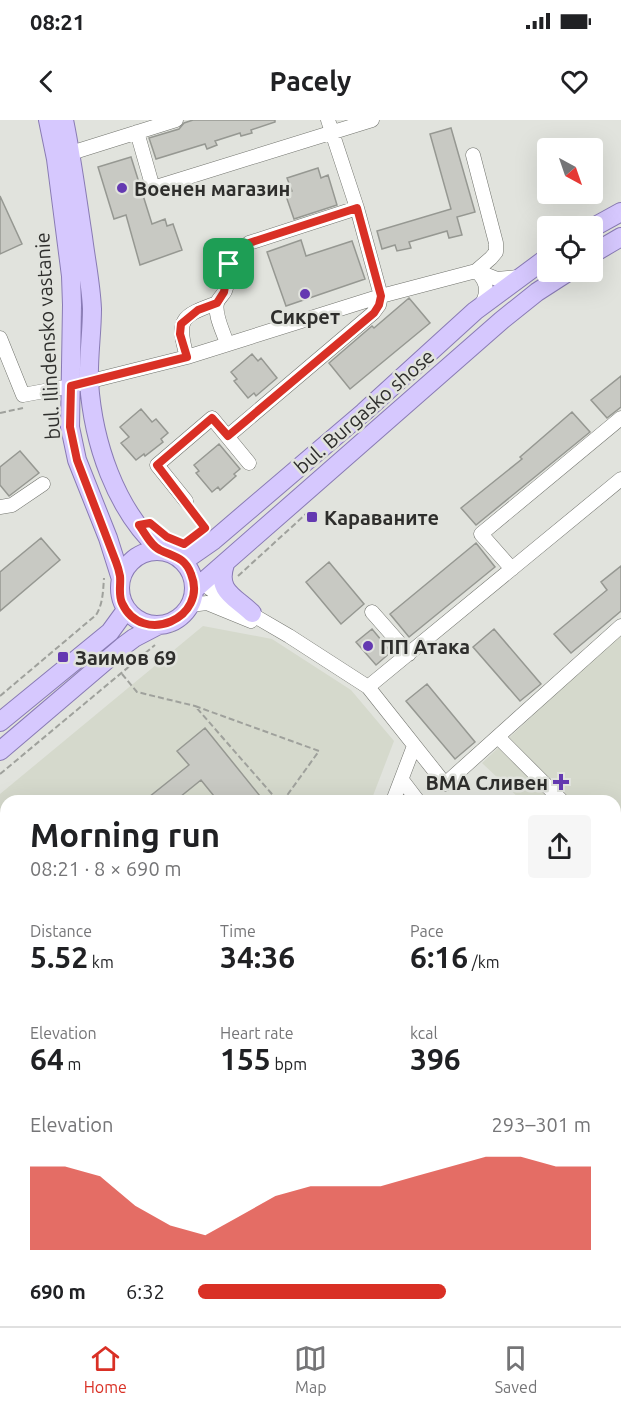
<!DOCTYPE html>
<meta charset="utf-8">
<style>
:root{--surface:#fff;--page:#f6f6f6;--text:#202124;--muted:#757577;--line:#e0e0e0;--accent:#d93025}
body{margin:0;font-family:Ubuntu,sans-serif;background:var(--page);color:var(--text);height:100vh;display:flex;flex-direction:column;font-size:22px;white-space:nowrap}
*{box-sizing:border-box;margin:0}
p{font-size:20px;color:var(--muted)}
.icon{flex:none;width:33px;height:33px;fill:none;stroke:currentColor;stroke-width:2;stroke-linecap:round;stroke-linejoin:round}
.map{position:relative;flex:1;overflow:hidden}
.sheet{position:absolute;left:0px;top:675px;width:621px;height:531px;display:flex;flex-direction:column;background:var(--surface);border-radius:18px 18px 0 0;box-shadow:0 6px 24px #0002}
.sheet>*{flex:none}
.needle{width:39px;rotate:140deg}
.tools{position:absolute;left:537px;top:18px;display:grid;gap:12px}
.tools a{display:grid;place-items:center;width:66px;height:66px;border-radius:6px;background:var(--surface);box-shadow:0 6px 24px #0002;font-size:30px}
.pin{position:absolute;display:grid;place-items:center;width:51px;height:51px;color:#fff;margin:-26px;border-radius:12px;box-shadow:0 3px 9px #0006}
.round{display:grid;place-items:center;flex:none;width:63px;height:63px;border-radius:6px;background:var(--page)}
.overview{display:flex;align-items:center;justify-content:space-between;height:102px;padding:0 30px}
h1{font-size:33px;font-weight:700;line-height:45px}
.metrics{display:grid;grid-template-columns:repeat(3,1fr);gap:9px;height:102px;padding:6px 30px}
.metrics div{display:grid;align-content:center}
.metrics b{font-size:30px;font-weight:700}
.metrics small{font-size:16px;font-weight:400}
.metrics p{font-size:16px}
.chart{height:168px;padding:12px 30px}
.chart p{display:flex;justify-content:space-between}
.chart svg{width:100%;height:108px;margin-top:6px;fill:var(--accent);opacity:.7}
ul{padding:0 30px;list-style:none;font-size:20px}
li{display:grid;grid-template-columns:96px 72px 1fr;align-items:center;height:45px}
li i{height:15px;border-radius:8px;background:var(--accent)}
.status{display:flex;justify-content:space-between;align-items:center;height:42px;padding:0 30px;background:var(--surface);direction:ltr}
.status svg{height:16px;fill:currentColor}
header{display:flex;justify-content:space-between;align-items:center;height:78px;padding:0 30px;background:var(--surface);font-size:27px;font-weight:700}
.menu{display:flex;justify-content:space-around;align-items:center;height:84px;border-top:2px solid var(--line);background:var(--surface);font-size:16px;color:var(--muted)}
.menu a{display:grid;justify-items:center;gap:3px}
.menu .selected{color:var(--accent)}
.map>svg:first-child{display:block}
.built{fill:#d5d9cc}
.green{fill:#b6c099}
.building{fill:#c8c9c3;stroke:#969892;stroke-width:1.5}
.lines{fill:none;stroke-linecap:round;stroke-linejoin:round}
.minor-casing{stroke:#71736d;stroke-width:15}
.major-casing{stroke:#897bb4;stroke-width:20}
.path{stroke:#9fa19c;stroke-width:2;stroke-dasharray:6 3;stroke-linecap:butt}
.minor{stroke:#fff;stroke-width:14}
.major{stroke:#d6c8fe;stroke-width:18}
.route-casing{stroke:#fff;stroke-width:12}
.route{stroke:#d93025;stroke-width:8}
.poi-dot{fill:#6439b1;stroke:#e1e3dd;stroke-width:2}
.labels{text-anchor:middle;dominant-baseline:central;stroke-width:5;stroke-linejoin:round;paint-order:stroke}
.poi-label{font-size:20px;font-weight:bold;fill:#2e2e2c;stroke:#e1e3dd;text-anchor:start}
.street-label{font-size:20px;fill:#2e2e2c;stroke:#e1e3dd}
</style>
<div class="status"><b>08:21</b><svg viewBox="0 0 49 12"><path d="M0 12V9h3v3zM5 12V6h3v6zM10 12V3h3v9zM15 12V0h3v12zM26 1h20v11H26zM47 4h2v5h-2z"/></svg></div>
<header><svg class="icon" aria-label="back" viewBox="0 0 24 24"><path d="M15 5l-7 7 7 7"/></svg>Pacely<svg class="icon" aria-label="heart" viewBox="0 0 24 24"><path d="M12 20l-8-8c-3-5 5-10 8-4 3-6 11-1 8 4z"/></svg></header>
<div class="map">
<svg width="621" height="1206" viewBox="0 0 621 1206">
<rect width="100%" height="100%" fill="#e1e3dd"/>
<path class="built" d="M203,506l69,13 79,51 43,51 -23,60h-365v246l-6,-7v-246z
M621,513v263l-6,-6v-89h-93l-40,-38z"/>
<path class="green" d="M615,1001l6,10v195h-97l-8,-6h99z"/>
<path class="building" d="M193,0h82v2l-24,8 1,3 -11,3 -1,-3 -25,8 2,4 -10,4 -2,-5 -49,15 -7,-21 30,-9 5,-6z
M451,8l24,84 -18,5 5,18 -13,3 -2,-7 -38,11 2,6 -14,3 -2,-6 -13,4 -5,-18 74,-22 -21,-75z
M131,37l21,67 13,-5 2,7 6,-2 9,26 -42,15 -14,-50 -12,4 -16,-52z
M318,48l3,10 7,-3 9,30 -43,14 -9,-26 7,-2 -5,-13z
M0,76l22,48 -22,10z
M301,120l5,16 46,-15 13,38 -79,27 -19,-54z
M409,178l21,25 -80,66 -21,-26 43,-37 2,2z
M252,234l6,7 3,-3 16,20 -21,18 -2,-3 -6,5 -14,-17 3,-2 -6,-7z
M621,256v31l-14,11 -16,-18z
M141,289l11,13 4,-3 12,14 -7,6 2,3 -18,14 -1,-2 -8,6 -15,-17 8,-6 -9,-10z
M572,292l18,20 -114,93 -15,-17 61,-49 -2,-2z
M219,324l21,25 -6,5 2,2 -16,14 -2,-3 -6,5 -16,-19 3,-2 -5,-6z
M20,331l19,22 -30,23 -9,-11v-18z
M41,418l19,22 -60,51v-39z
M476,423l19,24 -86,70 -19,-23z
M329,442l35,42 -23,20 -35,-42z
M621,446v45l-50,42 -17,-19 53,-44 -6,-8z
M372,509l19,23 -15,13 -20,-23z
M494,509l47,55 -21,17 -47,-54z
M427,564l48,58 -20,17 -49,-58z
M205,608l59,73h-46l-17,-21 -26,21h-31l45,-36 -12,-14z"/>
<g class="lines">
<defs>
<path id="minor" d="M137,12l16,56 219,-68
M71,33l105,-33
M476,151c12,10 13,24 3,37
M477,151l20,8 21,-2
M0,218l23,57 48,-9 116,-29 194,-61 95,-25 15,-13 5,-6v-9l-23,-88
M227,224c-3,-11 -13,-29 -10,-41 1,-4 6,-8 8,-12 9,-25 -3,-30 24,-48l108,-35
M187,237c-11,-38 -6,-41 30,-54
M228,316l145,-123 6,-8 2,-9 -24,-88 -29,-88
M186,381l-29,-36 55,-47 37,45
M0,387l12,-2 31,-21
M512,449l-31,-35 140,-116
M192,455l25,19 72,42 79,51 77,97 176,-158
M190,485l17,-2 44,18
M372,492l37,42
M368,567l253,-208
M498,617l64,64
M402,660l16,21
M393,681l21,-55
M615,734l6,6
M615,827l6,1
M615,884l6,3
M0,956l6,7
M0,1015l6,-5
M0,1050l6,8
M111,1200l3,6
M77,1206l6,-6
M221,1206l12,-6"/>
<path id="major" d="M48,0l8,39 15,117 1,29 -2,122 7,33 31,78 13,41
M64,0c8,39 13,78 19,117 3,24 8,48 9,72 0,24 -4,49 -3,73 4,60 26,127 71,168
M592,108l29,-16
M592,134l29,-17
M120 468a37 37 0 1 1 74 0a37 37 0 1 1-74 0Z
M179,438l12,-2 23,-16 150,-128 111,-101 73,-54
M225,444c-9,27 9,32 27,49
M195,469l307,-269 35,-28 31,-20
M0,602l110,-90 16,-22
M0,631l122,-104 12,-9 23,-12"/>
</defs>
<use href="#minor" class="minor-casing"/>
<use href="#major" class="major-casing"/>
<path class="path" d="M0,293l23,-5
M193,391l12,17
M238,456l69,-63
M171,512l17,-13
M122,554l15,18 58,14
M0,576l96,-81c7,-11 7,-24 8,-37
M0,654l155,-129
M278,681l-83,-95 124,45 -36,50
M615,990l6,5
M615,1158l6,-1
M549,1206l3,-6"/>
<use href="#minor" class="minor"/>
<use href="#major" class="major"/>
</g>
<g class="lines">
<defs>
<path id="route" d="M357,88l24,88 -2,9 -5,8 -146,123 -16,-18 -55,47 48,63 -21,16 -17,-7 -17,-14 -11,2c6,8 12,21 21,25 14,7 25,7 31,24 18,44 -49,73 -69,29 -4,-9 -1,-18 -2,-27 -1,-5 -2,-9 -4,-14l-39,-102 -7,-33 1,-41 116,-29 -7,-23 1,-10 17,-14 19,-7 7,-11 5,-28 7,-12 13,-9z"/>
</defs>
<use href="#route" class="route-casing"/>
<use href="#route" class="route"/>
</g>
<g class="poi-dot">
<circle cx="122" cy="68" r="6"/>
<circle cx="305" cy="174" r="6"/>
<rect x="306" y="391" width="12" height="12" rx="3"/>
<circle cx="368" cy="526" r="6"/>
<rect x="57" y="531" width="12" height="12" rx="3"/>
<path d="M558 653h6v6h6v6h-6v6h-6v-6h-6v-6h6z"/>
</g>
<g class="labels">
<g class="poi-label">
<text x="134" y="68">Военен магазин</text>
<text x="305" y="196" text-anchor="middle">Сикрет</text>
<text x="324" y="397">Караваните</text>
<text x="380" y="526">ПП Атака</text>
<text x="75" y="537">Заимов 69</text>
<text x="548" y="662" text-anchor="end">ВМА Сливен</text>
</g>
<g class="street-label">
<text transform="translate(47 216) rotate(-93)">bul. Ilindensko vastanie</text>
<text transform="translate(364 291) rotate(-41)">bul. Burgasko shose</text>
</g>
</g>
</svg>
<div class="tools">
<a><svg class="needle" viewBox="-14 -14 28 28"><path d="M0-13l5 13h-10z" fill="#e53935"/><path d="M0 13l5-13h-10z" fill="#757577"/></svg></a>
<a><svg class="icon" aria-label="locate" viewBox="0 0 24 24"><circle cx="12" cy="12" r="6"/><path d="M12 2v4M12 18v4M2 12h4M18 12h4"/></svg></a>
</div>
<div class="pin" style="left:229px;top:144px;background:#1e9e55"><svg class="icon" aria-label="arrive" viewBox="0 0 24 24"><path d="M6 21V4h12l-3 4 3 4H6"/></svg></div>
<section class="sheet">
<div class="overview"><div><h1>Morning run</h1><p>08:21 · 8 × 690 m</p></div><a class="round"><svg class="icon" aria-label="share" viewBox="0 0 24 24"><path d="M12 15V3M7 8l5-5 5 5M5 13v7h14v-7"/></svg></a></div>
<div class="metrics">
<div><p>Distance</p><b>5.52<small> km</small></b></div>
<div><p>Time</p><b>34:36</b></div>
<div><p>Pace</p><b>6:16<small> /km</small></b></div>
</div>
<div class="metrics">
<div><p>Elevation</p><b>64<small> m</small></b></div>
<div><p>Heart rate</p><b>155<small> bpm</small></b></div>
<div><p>kcal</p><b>396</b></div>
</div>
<div class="chart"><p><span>Elevation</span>293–301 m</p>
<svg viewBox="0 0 160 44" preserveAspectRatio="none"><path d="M0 44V10L10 10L20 14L30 26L40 34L50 38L60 30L70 22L80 18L90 18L100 18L110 14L120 10L130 6L140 6L150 10L160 10V44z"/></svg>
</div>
<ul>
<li><b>690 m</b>6:32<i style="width:63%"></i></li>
</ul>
</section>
</div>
<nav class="menu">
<a class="selected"><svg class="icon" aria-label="home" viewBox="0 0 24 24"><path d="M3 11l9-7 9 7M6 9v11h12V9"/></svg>Home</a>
<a><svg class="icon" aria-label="map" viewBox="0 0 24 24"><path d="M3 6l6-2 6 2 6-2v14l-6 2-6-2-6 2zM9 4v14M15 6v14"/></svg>Map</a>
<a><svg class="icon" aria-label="saved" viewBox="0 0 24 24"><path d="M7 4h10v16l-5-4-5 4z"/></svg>Saved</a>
</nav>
